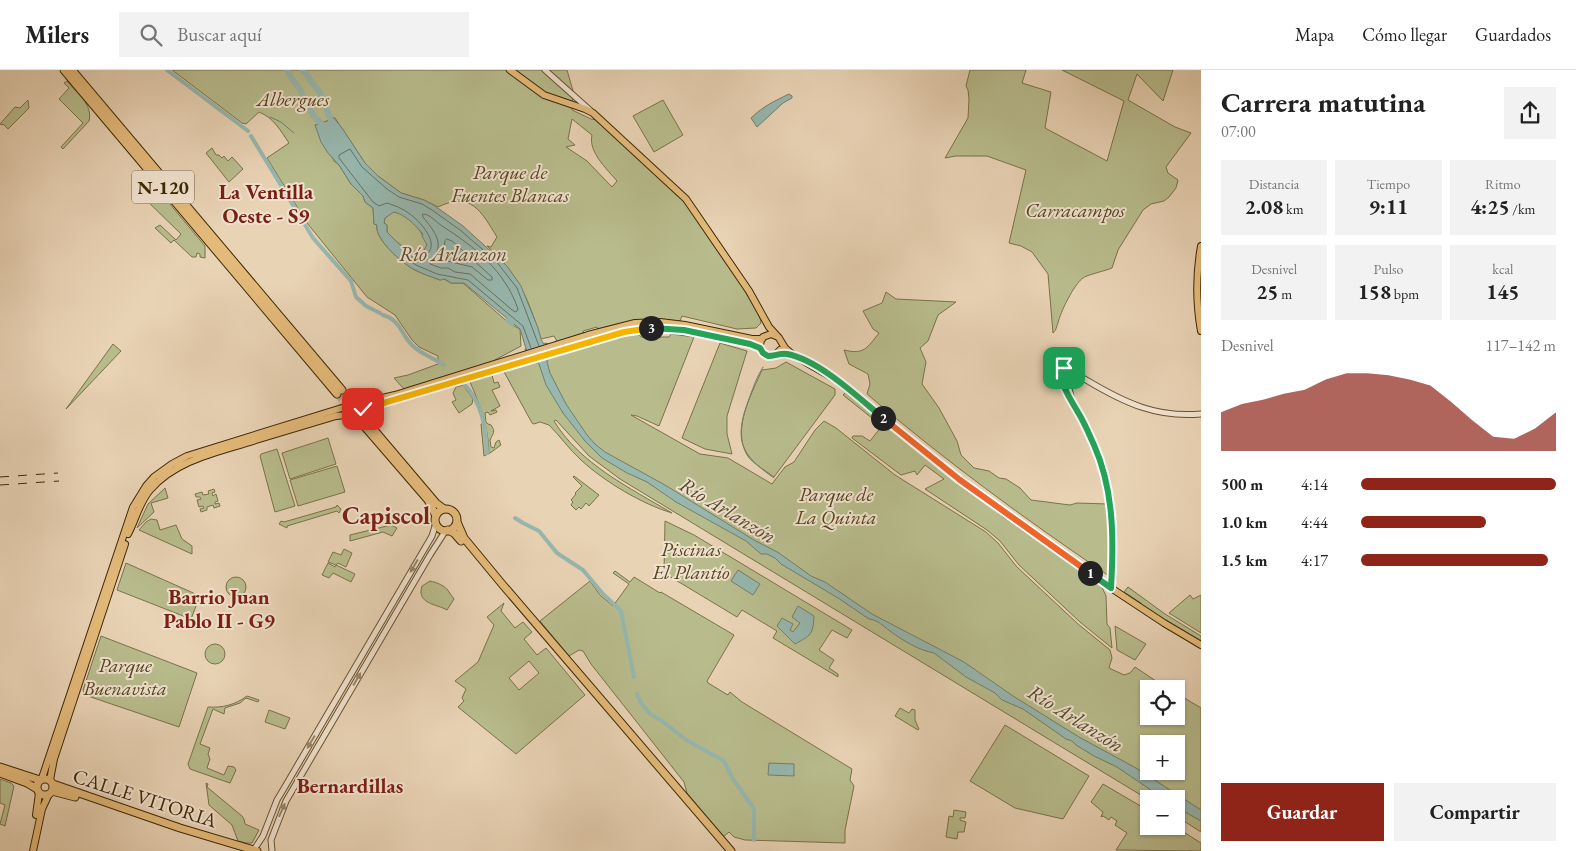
<!DOCTYPE html>
<html lang="es">
<meta charset="utf-8">
<style>
:root{--surface:#fff;--page:#f2f2f2;--text:#222;--muted:#767676;--line:#e0e0e0;--accent:#8f2418}
body{margin:0;font-family:"EB Garamond",serif;background:var(--page);color:var(--text);height:100vh;display:flex;flex-direction:column;font-size:19px;white-space:nowrap}
*{box-sizing:border-box;margin:0}
p{font-size:16px;color:var(--muted)}
.icon{flex:none;width:28px;height:28px;fill:none;stroke:currentColor;stroke-width:2;stroke-linecap:round;stroke-linejoin:round}
.map{position:relative;flex:1;overflow:hidden}
.panel{display:flex;flex-direction:column;background:var(--surface);width:375px}
.panel>*{flex:none}
.tools{position:absolute;left:1140px;top:610px;display:grid;gap:10px}
.tools a{display:grid;place-items:center;width:45px;height:45px;border-radius:0px;background:var(--surface);box-shadow:0 1px 4px #0004;font-size:25px}
.pin{position:absolute;display:grid;place-items:center;width:42px;height:42px;color:#fff;margin:-21px;border-radius:10px;box-shadow:0 2px 8px #0006}
.km{position:absolute;width:25px;height:25px;margin:-12px;border-radius:50%;background:#222;color:#fff;font-size:14px;line-height:25px;text-align:center}
.round{display:grid;place-items:center;flex:none;width:52px;height:52px;border-radius:0px;background:var(--page)}
.overview{display:flex;align-items:center;justify-content:space-between;height:85px;padding:0 20px}
h1{font-size:28px;font-weight:700;line-height:38px}
.stats{display:grid;grid-template-columns:repeat(3,1fr);gap:8px;height:85px;padding:5px 20px}
.stats div{display:grid;align-content:center;border-radius:0px;background:var(--page);text-align:center}
.stats b{font-size:21px;font-weight:700}
.stats small{font-size:14px;font-weight:400}
.stats p{font-size:14px}
.chart{height:140px;padding:10px 20px}
.chart p{display:flex;justify-content:space-between}
.chart svg{width:100%;height:90px;margin-top:5px;fill:var(--accent);opacity:.7}
.primary-button{display:flex;gap:10px;margin-top:auto;padding:10px 20px}
.primary-button a{flex:1;height:58px;border-radius:0px;background:var(--accent);color:#fff;font-size:20px;font-weight:700;line-height:58px;text-align:center}
.primary-button a+a{background:var(--page);color:var(--text)}
ul{padding:0 20px;list-style:none;font-size:16px}
li{display:grid;grid-template-columns:80px 60px 1fr;align-items:center;height:38px}
li i{height:12px;border-radius:6px;background:var(--accent)}
header{display:flex;align-items:center;gap:30px;box-sizing:border-box;height:70px;padding:0 25px;background:var(--surface);border-bottom:1px solid var(--line)}
header strong{font-size:24px}
nav{display:flex;gap:28px;margin-inline-start:auto;font-size:18px}
.search{width:350px;height:45px;background:var(--page);display:flex;align-items:center;gap:12px;box-sizing:border-box;padding:0 18px;border-radius:0px;color:var(--muted);font-size:19px}
main{display:flex;flex:1;min-height:0}
.map>svg:first-child{display:block}
.green{fill:#b8bc8d;stroke:#7a7249;fill-rule:evenodd}
.water{fill:#97b7af;stroke:#737e6b;fill-rule:evenodd}
.lines{fill:none;stroke-linecap:round;stroke-linejoin:round}
.shore{stroke:#6a705a;stroke-width:1}
.stream{stroke:#737e6b;stroke-width:1}
.canal{stroke:#97b7af;stroke-width:4}
.river{stroke:#97b7af;stroke-width:6}
.highway-tunnel{stroke:#c7b192;stroke-width:7;stroke-dasharray:7 3.5;stroke-linecap:butt}
.minor-casing{stroke:#685331;stroke-width:7}
.major-casing{stroke:#3d2805;stroke-width:8}
.highway-casing{stroke:#3d2805;stroke-width:9}
.minor{stroke:#f1e2cf;stroke-width:5}
.major{stroke:#e4ba7a;stroke-width:6}
.highway{stroke:#e4ba7a;stroke-width:7}
.rail{stroke:#3d2805;stroke-width:1;stroke-dasharray:9 9;stroke-linecap:butt}
.oneway{fill:#97856a}
.split-1-casing{stroke:#fff;stroke-width:10}
.split-2-casing{stroke:#fff;stroke-width:10}
.split-3-casing{stroke:#fff;stroke-width:10}
.split-4-casing{stroke:#fff;stroke-width:10}
.split-1{stroke:#22a559;stroke-width:6}
.split-2{stroke:#f0652b;stroke-width:6}
.split-3{stroke:#22a559;stroke-width:6}
.split-4{stroke:#f5b400;stroke-width:6}
.labels{text-anchor:middle;dominant-baseline:central;stroke-width:4;stroke-linejoin:round;paint-order:stroke}
.shield{fill:#f1e2cf;stroke:#736042;stroke-width:1}
.shield-label{font-size:19px;font-weight:bold;fill:#3d2805}
.park-label{font-size:20px;font-style:italic;fill:#564620;stroke:#f1e2cf}
.street-label{font-size:20px;fill:#3d2805;stroke:#f1e2cf}
.neighbourhood-label{font-size:21px;font-weight:bold;fill:#7a1f14;stroke:#f1e2cf}
.water-label{font-size:21px;font-style:italic;fill:#544c30;stroke:#f1e2cf}
.district-label{font-size:25px;font-weight:bold;fill:#7a1f14;stroke:#f1e2cf}
</style>
<header>
<strong>Milers</strong>
<div class="search"><svg class="icon" aria-label="search" viewBox="0 0 24 24"><circle cx="10" cy="10" r="6"/><path d="M15 15l6 6"/></svg>Buscar aquí</div>
<nav><a>Mapa</a><a>Cómo llegar</a><a>Guardados</a></nav>
</header>
<main>
<div class="map">
<svg width="1201" height="781" viewBox="0 0 1201 781">
<rect width="100%" height="100%" fill="#e9d3b5"/>
<filter id="stains"><feTurbulence type="fractalNoise" baseFrequency=".004" numOctaves="4"/><feColorMatrix values="0 0 0 0 .2 0 0 0 0 .09 0 0 0 0 .02 0 0 0 .5 -.17"/></filter>
<radialGradient id="worn" r=".72"><stop offset=".6" stop-color="#630" stop-opacity="0"/><stop offset="1" stop-color="#630" stop-opacity=".3"/></radialGradient>
<path class="green" d="M172,0h395l6,21 -1,19 19,9 6,1c25,22 55,46 77,69 13,15 88,121 87,134l-5,5 -19,1 -55,-13 -2,5 -32,-1 -50,10 -1,-3 -14,4 1,4 -26,8 -4,-7 -13,3c-13,-41 -22,-64 -54,-93l4,1 6,-10c-16,-26 -26,-46 -59,-30l-14,-7 -23,-7 -23,-17 -13,-13 -30,-45 -20,7 19,36 5,4 12,19 12,12 2,6 8,6 1,16 3,1c-3,14 26,39 38,45 8,4 17,7 25,10l4,-1 7,4h12l47,41 10,5 1,17 -28,15 -89,28 -10,-11 14,-3 30,-11v-8l-19,-9 -7,-7 -17,-25 -28,-18 -60,-74 -40,-65 22,-15c-9,-13 -15,-25 -30,-31l-13,12 -4,-1zM572,49l20,16c-4,17 15,34 25,46l-5,6 -25,-26 -21,-14 9,-2 -7,-6z
M970,0h56l-4,13 29,9 -6,36 62,33 17,-60 -62,-31h111l-10,31 -26,-27 -9,26 47,27 16,6 -25,34 2,6 10,7 -2,8 -7,9 -5,4 -13,3 -8,6 -25,40 -6,18c-7,3 -26,7 -29,10 -9,6 -23,35 -25,45 -2,4 -1,6 -5,10l-5,-59 -16,-22 -11,-6 -12,-3 17,-73 -39,-14h-31l-11,2 23,-40 1,-19 -1,-9 -2,-4z
M67,11c10,12 26,23 22,40l-26,28 -2,-2 22,-24 -24,-24 10,-11 -5,-5z
M28,30l1,8 -21,21 -5,-5 -1,1 -2,-1 15,-17 5,1z
M663,30l20,35 -29,17 -21,-36z
M212,78l4,7h3l3,3 2,-2 4,5 4,-4 11,12 -14,13 -23,-29z
M148,108l57,68v12l-5,-1v-3l-3,-1 -1,4h-4l-18,-17 -3,3 -16,-15 5,-3 16,15 5,-6 -40,-39 -2,2 -3,-4 -1,-4z
M392,142c16,0 31,20 35,33l-4,7c-16,2 -25,-9 -36,-20v-7l-3,-2 1,-5z
M886,222l10,7 60,3 -18,13 -10,26 -8,7 6,14 -4,22 17,24 18,33 4,14 13,13 15,3 10,7 7,1 14,9 11,12 39,5 7,-2 31,1 2,37 -1,35c-84,-57 -165,-116 -242,-182l3,-10 -2,-10 -19,-10 -5,-14c20,5 23,-2 35,-17l-6,-4 -10,-18 19,-8z
M637,262l4,5h28l2,-3 23,3 -35,89 -22,-10 -6,-1 69,39 28,4 44,26 13,-17 9,-5 21,-32 9,-9 12,7 59,47 91,57 12,11 19,24 61,57 32,26 2,8 -3,10 15,7 6,-2 5,-6 33,22h-19v27h27v-23l25,15v124l-25,-16v-17l-27,1 -529,-321 -31,-23 -33,-36 -2,1c26,43 76,67 118,92 -30,-9 -67,-31 -91,-53 -12,-11 -21,-24 -32,-35l-9,-3 -6,2 -2,-1 -29,-53 -29,3 53,-17 -2,-7 22,-6 5,12zM1149,674h27v27h-27z
M720,273l27,8 -20,65v18l5,20 -27,-5 -23,-11z
M113,274l8,7 -55,58z
M786,292l49,27v6l-61,82c-9,-7 -21,-13 -27,-22 -15,-27 4,-60 15,-85l14,-2z
M492,305l2,8 4,-1 2,5 -8,3 8,16 -9,5 5,-1 1,2 -7,3 -2,-3 -3,1 1,9 2,2 3,1c5,7 2,8 -1,15l1,7 3,1 2,-6 3,-2 2,5 -11,8 -6,3 -3,-32h2l1,4 3,25 2,-1c-1,-26 -9,-47 -19,-70z
M463,315l10,14 -1,5 -13,9 -7,-11 4,-2 -3,-7 3,-6z
M847,321l74,63 180,131 5,11 1,28 3,4 2,20 -32,-26 -61,-57 -19,-24 -13,-11 -62,-41 19,-10 -19,-14 -8,10 -2,-4 -14,4 -49,-37 1,-2h9l8,5 12,-15 -39,-31z
M328,368l8,26 -46,15 -8,-26z
M277,379l18,57 -20,6 -15,-56 1,-2z
M337,396l8,26 -47,14 -8,-26z
M574,406l25,19 -10,11 -3,-3 -5,6 -2,-2 -3,3 -5,-5 2,-3 -2,-2 5,-6 -1,-1 7,-7 -9,-9z
M165,418l3,10 -17,5 3,9 -17,16 11,-24z
M214,419l1,3 -3,1 1,3 3,-2 2,7 -3,1v2l4,-1 1,3 -6,2 -1,-3 -6,2v3l-6,2 -1,-3 4,-1 -1,-2 -4,1 -2,-7 4,-1 -1,-2h-4l-1,-3 7,-2 1,3 6,-1 -1,-3z
M337,435l4,4 -2,4 -2,-2 -50,15v2l-8,-4 2,-3 3,1 52,-15z
M151,449l6,1 3,10 16,-5 6,14 10,7v8l-53,-24 7,-8z
M665,451l29,14 158,95 -5,8 -15,-8 -13,20 15,10 -5,8 9,6v3l-65,-39 4,-7 -35,-21 -5,7 -73,-44z
M391,455l6,3 -5,8 -9,-4 -33,9v-6z
M344,479l8,4 -6,14 -8,-4 -2,2 19,9 -4,8 -18,-9 -4,5 -7,-3 6,-12 7,4 1,-2 -8,-3 5,-10 8,3z
M126,493l74,33 -9,23 -74,-29z
M615,501l15,11 4,-5 26,16 1,-1 73,43 -27,46 1,2 20,12 2,-3 12,10 110,67 -2,11 4,6 -9,44v13l-100,-3 -11,-3 -5,-5 -6,5 -36,-44 -3,-11 -93,-118 -8,-13 -4,-1 -10,6 -29,-35 50,-40 10,14 13,11 16,-22 -16,-11z
M226 517a10 10 0 1 1 20 0a10 10 0 1 1-20 0Z
M430,511c6,1 16,5 19,11 2,2 3,5 5,7l-7,11c-10,-6 -31,-6 -25,-24z
M1128,517l37,27 36,22v6l-61,-37 1,-2 -17,-11z
M1190,525l3,4 8,-4v38l-32,-20z
M504,533l-3,8 14,17 8,-6 9,10 -8,7 13,16 9,-7 39,47 -69,59 -58,-47 6,-6 -2,-3 4,-9 -11,-8 23,-19 16,-37 -7,-8zM529,591l10,12 -20,17 -10,-12z
M1115,556l31,18 -11,16 -18,-10z
M101,566l96,37 -18,54 -94,-32 -2,-5z
M205 584a10 10 0 1 1 20 0a10 10 0 1 1-20 0Z
M247,626l12,4 -1,2 -12,-4 -6,5 -15,5 -1,6 -11,-5 -13,35 10,4 -2,6 2,5 -3,9 17,7 4,-9 6,1 2,3 -6,13 -40,-14 -2,-5 20,-57c14,1 27,-2 39,-11z
M900,638l9,5 3,-4 3,1v10l4,9 -1,1 -23,-14z
M269,640l21,8 -5,11 -20,-7z
M1005,655l84,51 -26,43 -48,-11 -45,-27z
M0,709l11,4 3,3 -9,40 -5,-2 5,-19 -5,-2z
M206,713l2,1 -1,3 35,29 2,3 1,5 14,6 -7,13h-6l-8,-2 -6,-16 -23,-20z
M1103,714l46,27v15h25l27,17v8l-85,-1 11,-17 -12,-8 2,-4 -6,-4 -2,3 -6,-4 -2,1 2,-5 -12,-10z
M954,740l12,2 -1,6h-5v2l6,2 -2,10h-6l-1,7 -11,-2 3,-21 4,1z"/>
<path class="water" d="M789,24l3,2v2l-9,5 -26,24 -6,-9c14,-13 22,-16 38,-24z
M333,47l9,11 23,35 13,13 23,17 23,7 11,6 28,20 44,40 14,20 17,42 3,11 7,13 -1,10 3,11 16,31 21,31 8,9 10,8 60,33 89,55 25,13 32,23 14,6 47,32 92,48 49,34 66,41 57,31 65,42v11l-25,-14v-8h-12l-47,-32 -23,-11 -18,-11 -4,-4 -6,-2 -43,-30 -21,-9 -7,-7 -29,-16 -32,-24c-16,-3 -32,-13 -44,-22 -7,-5 -12,-11 -21,-12l-31,-21 -57,-34 -6,-6 -8,-4h-6l-15,-13 -70,-39 -29,-20 -20,-9 -25,-15 -17,-17 -22,-28 -17,-28 -7,-21 -11,-9 -8,-26 -56,-46h-13l-6,-4 -5,1c-8,-3 -17,-6 -25,-10 -12,-6 -41,-31 -38,-45l-3,-1 -1,-16 -8,-6 -2,-6 -12,-12 -12,-19 -11,-12 -7,-11 -6,-17 15,-5zM394,142c12,3 21,13 29,22l-1,2 5,9 -4,7c-16,2 -25,-9 -36,-20v-7l-3,-2 1,-5z
M738,500l22,14 -7,11 -22,-14z
M798,536l16,10c-1,19 -3,19 -19,28l-18,-18 5,-8 11,6 -3,6 3,2 7,-9 -8,-6z
M769,693l25,1v12l-26,-1z"/>
<g class="lines">
<path class="shore" d="M423,144c7,0 13,8 19,12 33,21 63,45 76,83l-1,2 -2,1 -4,-3 -41,-35 -15,-2 -7,-4h-7l-11,-4v-3c17,-16 4,-30 -7,-44z
M447,169l5,2 40,36v3h-4l-16,-13 -29,-7 2,-19z
M531,278l-8,-22 -55,-46 -31,-6 -21,-9 -6,-4 1,-4h12c23,-12 -8,-42 -21,-48 -5,-3 -10,-4 -15,-6l-8,3 -6,-4 -34,-44v-3l11,-6 12,18 25,22 12,8 23,7 10,6 28,20 36,31 21,27 22,58"/>
<path class="stream" d="M270,47l11,5 13,11
M763,297c-6,9 -10,21 -14,32 -15,40 -10,55 25,79"/>
<path class="canal" d="M167,0l81,61
M251,66l62,102 38,43 5,16 10,9 14,7
M383,245c19,6 17,19 30,31 8,8 21,12 31,19
M507,250l5,4
M463,313c19,19 23,44 24,70
M515,448l8,5 16,8 18,22 26,17 20,24 18,17 13,66
M637,624l4,9 9,11
M653,646l6,3
M662,651l24,19 38,21 9,18 21,30v31"/>
<path class="river" d="M287,0c3,8 9,13 13,20 7,14 12,28 25,36
M303,0l17,23 14,35"/>
<path class="highway-tunnel" d="M342,320l27,34
M337,324l28,33"/>
<defs>
<path id="minor" d="M545,0l46,41
M1055,286l10,34 15,25 15,32 11,35 6,47 -1,59
M1057,288c8,10 20,17 31,23 37,22 69,37 113,33
M1071,327l-2,-9 6,-15
M253,781l10,-15 14,-36 6,-10 149,-254 4,-13
M272,781l-1,-11 15,-39 144,-246 16,-25"/>
<path id="major" d="M510,0l34,25 41,14 8,4 93,86 63,92 20,36 10,11 6,10 7,6
M1201,176c-5,28 -5,57 0,85
M776,266l-5,-2 -8,3c-10,14 7,27 17,13
M778,283l17,3 40,23 93,76 79,60 104,73 53,35 37,22
M345 339a9 9 0 1 1 18 0a9 9 0 1 1-18 0Z
M361,333l34,-8 193,-60 47,-12 25,-1 25,3 67,14h10
M363,339l269,-79c34,-4 57,0 90,7 13,3 26,5 38,11
M128,464c8,-15 11,-31 22,-44 27,-31 69,-38 106,-50 27,-8 53,-16 80,-24l11,-1
M42,708l91,-271 13,-21 8,-9 18,-13 15,-8 158,-49
M50,710l4,-21 71,-215
M36,745l3,-22
M33,781l9,-42 7,-15"/>
<path id="highway" d="M64,0l273,324
M72,0l270,320
M369,354l67,79 8,6
M365,357l63,73 8,16
M435 450a11 11 0 1 1 22 0a11 11 0 1 1-22 0Z
M457,452l7,16 38,46 229,267
M448,460l6,3 7,8
M0,697l40,13
M0,703l27,10 10,6
M37 717a8 8 0 1 1 16 0a8 8 0 1 1-16 0Z
M53,714l127,44 77,23
M52,721l23,6"/>
</defs>
<use href="#minor" class="minor-casing"/>
<use href="#major" class="major-casing"/>
<use href="#highway" class="highway-casing"/>
<use href="#minor" class="minor"/>
<use href="#major" class="major"/>
<use href="#highway" class="highway"/>
<path class="rail" d="M0,407l58,-4
M0,415l59,-4"/>
</g>
<defs><path id="oneway-solid" d="M-6-.8H1V-3.2L6.5 0L1 3.2V.8H-6Z" transform="scale(1.25)"/></defs>
<g class="oneway">
<use href="#oneway-solid" transform="translate(414 496) rotate(121)"/>
<use href="#oneway-solid" transform="translate(357 609) rotate(-60)"/>
<use href="#oneway-solid" transform="translate(311 672) rotate(121)"/>
<use href="#oneway-solid" transform="translate(282 740) rotate(-66)"/>
</g>
<g class="lines">
<defs>
<path id="split-1" d="M1064,298l-5,5c4,16 12,27 20,41 6,10 10,20 15,31 20,45 20,95 17,143l-21,-15"/>
<path id="split-2" d="M883,348l77,62 130,93"/>
<path id="split-3" d="M651,258l33,2 66,14 10,4 3,5 5,3c7,0 12,-3 19,-2 32,6 71,43 96,64"/>
<path id="split-4" d="M363,339l261,-77 27,-4"/>
</defs>
<use href="#split-1" class="split-1-casing"/>
<use href="#split-2" class="split-2-casing"/>
<use href="#split-3" class="split-3-casing"/>
<use href="#split-4" class="split-4-casing"/>
<use href="#split-1" class="split-1"/>
<use href="#split-2" class="split-2"/>
<use href="#split-3" class="split-3"/>
<use href="#split-4" class="split-4"/>
</g>
<g class="labels">
<rect class="shield" x="132" y="100.5" width="62" height="33" rx="4"/>
<g class="shield-label">
<text x="163" y="117">N-120</text>
</g>
<g class="park-label">
<text x="293" y="29">Albergues</text>
<text x="510" y="102">Parque de<tspan x="510" dy="23">Fuentes Blancas</tspan></text>
<text x="1075" y="140">Carracampos</text>
<text x="836" y="424">Parque de<tspan x="836" dy="23">La Quinta</tspan></text>
<text x="691" y="479">Piscinas<tspan x="691" dy="23">El Plantío</tspan></text>
<text x="125" y="595">Parque<tspan x="125" dy="23">Buenavista</tspan></text>
</g>
<g class="street-label">
<text transform="translate(145 728) rotate(18)">CALLE VITORIA</text>
</g>
<g class="neighbourhood-label">
<text x="266" y="121">La Ventilla<tspan x="266" dy="24">Oeste - S9</tspan></text>
<text x="219" y="526">Barrio Juan<tspan x="219" dy="24">Pablo II - G9</tspan></text>
<text x="350" y="715">Bernardillas</text>
</g>
<g class="water-label">
<text x="453" y="183">Río Arlanzon</text>
<text transform="translate(728 440) rotate(31)">Río Arlanzón</text>
<text transform="translate(1076 648) rotate(32)">Río Arlanzón</text>
</g>
<g class="district-label">
<text x="386" y="445">Capiscol</text>
</g>
</g>
<rect width="100%" height="100%" filter="url(#stains)"/>
<rect width="100%" height="100%" fill="url(#worn)"/>
</svg>
<div class="tools">
<a><svg class="icon" aria-label="locate" viewBox="0 0 24 24"><circle cx="12" cy="12" r="6"/><path d="M12 2v4M12 18v4M2 12h4M18 12h4"/></svg></a>
<a>+</a>
<a>−</a>
</div>
<div class="pin" style="left:1064px;top:298px;background:#1e9e55"><svg class="icon" aria-label="arrive" viewBox="0 0 24 24"><path d="M6 21V4h12l-3 4 3 4H6"/></svg></div>
<div class="pin" style="left:363px;top:339px;background:#d93025"><svg class="icon" aria-label="check" viewBox="0 0 24 24"><path d="M5 12l5 5 9-10"/></svg></div>
<b class="km" style="left:1090px;top:503px">1</b>
<b class="km" style="left:883px;top:348px">2</b>
<b class="km" style="left:651px;top:258px">3</b>
</div>
<section class="panel">
<div class="overview"><div><h1>Carrera matutina</h1><p>07:00</p></div><a class="round"><svg class="icon" aria-label="share" viewBox="0 0 24 24"><path d="M12 15V3M7 8l5-5 5 5M5 13v7h14v-7"/></svg></a></div>
<div class="stats">
<div><p>Distancia</p><b>2.08<small> km</small></b></div>
<div><p>Tiempo</p><b>9:11</b></div>
<div><p>Ritmo</p><b>4:25<small> /km</small></b></div>
</div>
<div class="stats">
<div><p>Desnivel</p><b>25<small> m</small></b></div>
<div><p>Pulso</p><b>158<small> bpm</small></b></div>
<div><p>kcal</p><b>145</b></div>
</div>
<div class="chart"><p><span>Desnivel</span>117–142 m</p>
<svg viewBox="0 0 160 44" preserveAspectRatio="none"><path d="M0 44V25L10 21L20 19L30 16L40 14L50 9L60 6L70 6L80 7L90 9L100 12L110 20L120 29L130 37L140 38L150 33L160 25V44z"/></svg>
</div>
<ul>
<li><b>500 m</b>4:14<i style="width:100%"></i></li>
<li><b>1.0 km</b>4:44<i style="width:64%"></i></li>
<li><b>1.5 km</b>4:17<i style="width:96%"></i></li>
</ul>
<div class="primary-button"><a>Guardar</a><a>Compartir</a></div>
</section>
</main>
